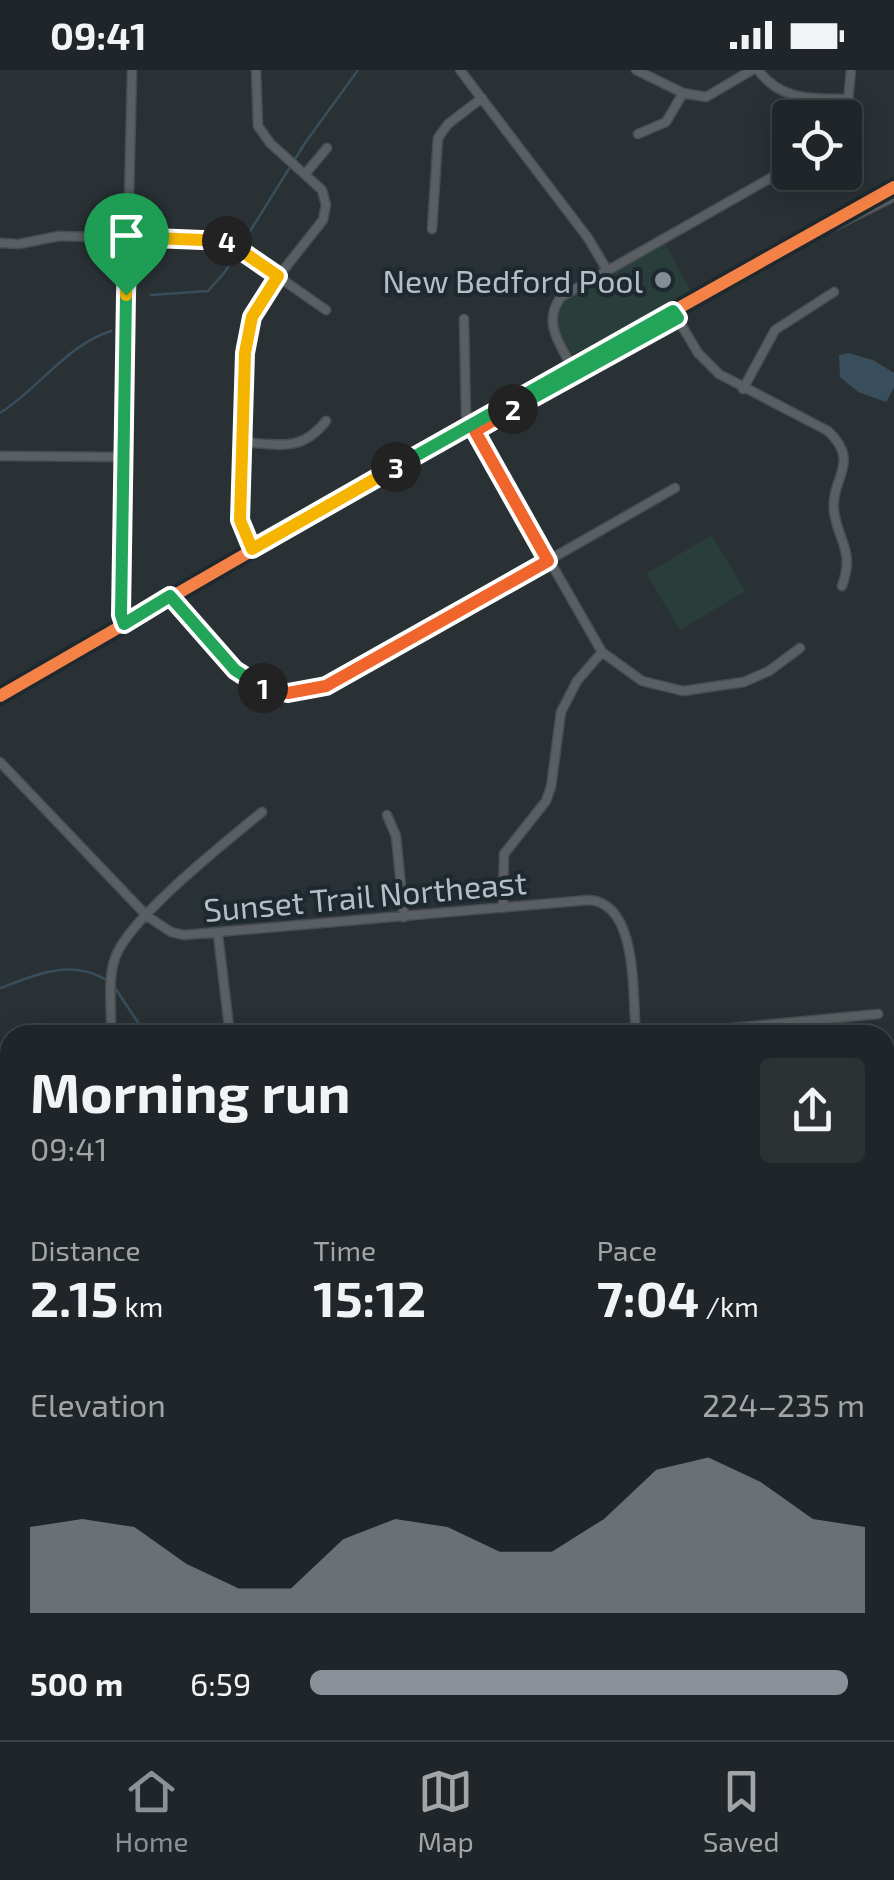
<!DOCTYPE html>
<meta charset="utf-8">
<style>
:root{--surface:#1f2528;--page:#2c3134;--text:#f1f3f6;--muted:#a1a5a8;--line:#3c4245;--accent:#8c9099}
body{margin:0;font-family:"Exo 2",sans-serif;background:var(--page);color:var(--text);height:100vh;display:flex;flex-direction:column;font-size:38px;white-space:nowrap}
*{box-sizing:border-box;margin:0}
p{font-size:32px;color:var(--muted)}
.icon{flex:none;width:55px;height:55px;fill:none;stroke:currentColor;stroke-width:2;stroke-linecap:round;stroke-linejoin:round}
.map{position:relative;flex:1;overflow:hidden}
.details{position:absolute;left:0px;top:955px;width:895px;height:715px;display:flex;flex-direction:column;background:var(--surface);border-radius:30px 30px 0 0;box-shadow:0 5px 25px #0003,0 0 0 2px var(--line)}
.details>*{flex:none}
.buttons{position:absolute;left:772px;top:30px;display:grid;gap:20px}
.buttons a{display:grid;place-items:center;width:90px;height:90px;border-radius:10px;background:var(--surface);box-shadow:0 5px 25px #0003,0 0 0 2px var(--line);font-size:50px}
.pin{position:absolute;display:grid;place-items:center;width:85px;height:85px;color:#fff;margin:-102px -42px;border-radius:50% 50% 50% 0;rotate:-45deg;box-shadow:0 0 10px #0007}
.pin .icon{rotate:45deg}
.km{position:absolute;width:50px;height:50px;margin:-25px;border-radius:50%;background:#222;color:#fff;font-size:28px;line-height:50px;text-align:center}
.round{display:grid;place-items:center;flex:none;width:105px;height:105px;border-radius:10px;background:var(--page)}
.overview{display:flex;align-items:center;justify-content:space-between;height:170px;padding:0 30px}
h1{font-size:55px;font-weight:700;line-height:75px}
.metrics{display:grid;grid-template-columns:repeat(3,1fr);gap:15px;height:170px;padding:10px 30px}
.metrics div{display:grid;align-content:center}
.metrics b{font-size:50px;font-weight:700}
.metrics small{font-size:28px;font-weight:400}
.metrics p{font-size:28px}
.chart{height:280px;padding:20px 30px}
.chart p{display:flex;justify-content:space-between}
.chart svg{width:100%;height:180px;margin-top:10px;fill:var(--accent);opacity:.7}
ul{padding:0 30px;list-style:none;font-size:32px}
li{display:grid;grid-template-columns:160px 120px 1fr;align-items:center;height:75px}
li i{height:25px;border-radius:12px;background:var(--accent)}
.status{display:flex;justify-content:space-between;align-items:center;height:70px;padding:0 50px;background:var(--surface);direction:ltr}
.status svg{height:28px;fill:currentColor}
.dock{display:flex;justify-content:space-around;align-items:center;height:140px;border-top:2px solid var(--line);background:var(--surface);font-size:28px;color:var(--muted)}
.dock a{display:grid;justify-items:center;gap:5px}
.dock .on{color:var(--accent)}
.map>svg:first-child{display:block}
.green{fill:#293d3a}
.water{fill:#384e5c}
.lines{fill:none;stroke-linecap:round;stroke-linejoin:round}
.stream{stroke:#384e5c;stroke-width:2.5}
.minor-casing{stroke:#474d50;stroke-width:11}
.tertiary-casing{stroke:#474d50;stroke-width:12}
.minor{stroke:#595f63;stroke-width:8}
.tertiary{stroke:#595f63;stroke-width:9}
.cycleway-casing{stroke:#1d282f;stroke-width:19}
.cycleway{stroke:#f48246;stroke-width:12}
.split-1-casing{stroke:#fff;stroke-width:20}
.split-2-casing{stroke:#fff;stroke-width:20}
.split-3-casing{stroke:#fff;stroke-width:20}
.split-4-casing{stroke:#fff;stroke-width:20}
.split-5-casing{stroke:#fff;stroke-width:20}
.split-1{stroke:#22a559;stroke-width:12}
.split-2{stroke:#f0652b;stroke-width:12}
.split-3{stroke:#22a559;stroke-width:12}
.split-4{stroke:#f5b400;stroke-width:12}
.split-5{stroke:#f5b400;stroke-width:12}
.poi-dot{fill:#838d93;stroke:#1d282f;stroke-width:4}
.labels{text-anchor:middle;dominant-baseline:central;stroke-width:8;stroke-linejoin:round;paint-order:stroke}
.poi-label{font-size:32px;fill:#b3bec6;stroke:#1d282f;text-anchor:end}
.street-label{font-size:32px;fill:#b3bec6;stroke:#1d282f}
</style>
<div class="status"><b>09:41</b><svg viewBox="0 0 49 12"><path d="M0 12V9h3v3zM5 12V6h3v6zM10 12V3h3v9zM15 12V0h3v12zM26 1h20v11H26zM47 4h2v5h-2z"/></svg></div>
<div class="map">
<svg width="894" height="1670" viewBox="0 0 894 1670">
<rect width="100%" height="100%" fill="#293135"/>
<path class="green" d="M665,174l27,49 -120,62 -17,-35 8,-18z
M712,465l33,56 -65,39 -34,-56z
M885,1098h9v572h-440v-10h431z"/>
<path class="water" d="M848,283l25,7 21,13v15l-8,14 -28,-10 -18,-15 -1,-22z"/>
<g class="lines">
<path class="stream" d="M151,225l57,-4 16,-18 81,-130 53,-73
M0,343c40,-25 65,-67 111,-82
M114,916l32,49
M1,918c36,-14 72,-30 107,-7
M885,1126l9,-9
M722,1660l7,10"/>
<defs>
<path id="minor" d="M460,0l128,168 19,32
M636,0l47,23 23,4 46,-27
M758,0c24,32 54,28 91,29
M638,64l28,-12 17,-29
M845,65l6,-65
M305,104l22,-26
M432,159l6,-91 10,-14 34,-26
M0,173l19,1 40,-8 168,5 99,69
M673,241l25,42 21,21 109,57c34,32 2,47 6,80 4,31 21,39 8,75
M464,249l2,96 136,237 40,29 41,10 61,-9 25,-11 31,-23
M572,297c-12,-23 -30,-45 -11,-70l229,-130
M743,319l32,-59 59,-38
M242,372c36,2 59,11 84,-21
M0,386l123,1
M252,479l-12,-30 9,-190 21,-42 53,-67 3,-15 -4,-15 -52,-47 -12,-17 -2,-56
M169,526c44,58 91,122 170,84l336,-192
M124,554l-1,-167 9,-387
M0,692l147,154 24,16 13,3 405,-35c50,3 43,96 47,135
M387,745l9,21 8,81
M503,838l1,-54 42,-53 5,-14 10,-75 16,-31 25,-29
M218,865l12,100
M111,965c1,-24 -4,-54 4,-77 13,-39 113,-118 147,-146
M659,965l219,-21
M0,1148h10
M0,1611l10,11
M45,1660l12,10
M229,1660l2,10
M374,1670v-10"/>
<path id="tertiary" d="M835,155l59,-29
M0,626l431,-249 463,-260"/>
</defs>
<use href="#minor" class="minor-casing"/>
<use href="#tertiary" class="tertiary-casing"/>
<use href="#minor" class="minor"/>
<use href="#tertiary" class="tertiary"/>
<defs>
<path id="cycleway" d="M0,626l431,-249 463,-260"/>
</defs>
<use href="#cycleway" class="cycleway-casing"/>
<use href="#cycleway" class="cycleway"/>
</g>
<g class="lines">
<defs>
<path id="split-1" d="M126,225l-5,320 3,9 46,-28 65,74 28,18"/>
<path id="split-2" d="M263,618l25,5 38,-7 222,-125 -73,-130 38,-22"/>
<path id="split-3" d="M396,397l277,-156 5,7 -165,91"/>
<path id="split-4" d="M227,171l51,35 -26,41 -7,36 -5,167 12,29 144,-82"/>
<path id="split-5" d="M126,225l2,-58 99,4"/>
</defs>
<use href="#split-1" class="split-1-casing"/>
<use href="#split-2" class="split-2-casing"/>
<use href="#split-3" class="split-3-casing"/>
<use href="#split-4" class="split-4-casing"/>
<use href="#split-5" class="split-5-casing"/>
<use href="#split-1" class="split-1"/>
<use href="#split-2" class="split-2"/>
<use href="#split-3" class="split-3"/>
<use href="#split-4" class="split-4"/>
<use href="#split-5" class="split-5"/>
</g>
<circle class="poi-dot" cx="663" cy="210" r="10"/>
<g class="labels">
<g class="poi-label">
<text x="643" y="210">New Bedford Pool</text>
</g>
<g class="street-label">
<text transform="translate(365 825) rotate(-5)">Sunset Trail Northeast</text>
</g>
</g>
</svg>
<div class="buttons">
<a><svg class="icon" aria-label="locate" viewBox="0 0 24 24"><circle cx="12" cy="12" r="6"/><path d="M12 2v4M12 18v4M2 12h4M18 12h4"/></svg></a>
</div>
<div class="pin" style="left:126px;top:225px;background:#1e9e55"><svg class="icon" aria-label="arrive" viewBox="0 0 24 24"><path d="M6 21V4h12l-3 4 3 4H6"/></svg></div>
<b class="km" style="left:263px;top:618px">1</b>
<b class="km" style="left:513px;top:339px">2</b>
<b class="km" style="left:396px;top:397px">3</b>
<b class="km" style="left:227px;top:171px">4</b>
<section class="details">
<div class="overview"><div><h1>Morning run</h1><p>09:41</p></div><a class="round"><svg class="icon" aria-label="share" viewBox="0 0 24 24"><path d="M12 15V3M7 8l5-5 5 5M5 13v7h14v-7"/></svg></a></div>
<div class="metrics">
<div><p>Distance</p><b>2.15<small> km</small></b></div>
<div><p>Time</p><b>15:12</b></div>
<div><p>Pace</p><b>7:04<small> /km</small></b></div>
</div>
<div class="chart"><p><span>Elevation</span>224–235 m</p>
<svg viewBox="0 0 160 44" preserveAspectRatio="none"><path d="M0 44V23L10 21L20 23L30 32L40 38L50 38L60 26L70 21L80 23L90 29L100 29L110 21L120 9L130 6L140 12L150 21L160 23V44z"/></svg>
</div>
<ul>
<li><b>500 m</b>6:59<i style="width:97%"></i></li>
</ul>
</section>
</div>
<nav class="dock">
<a class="on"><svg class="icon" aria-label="home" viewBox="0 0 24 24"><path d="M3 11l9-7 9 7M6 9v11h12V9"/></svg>Home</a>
<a><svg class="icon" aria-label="map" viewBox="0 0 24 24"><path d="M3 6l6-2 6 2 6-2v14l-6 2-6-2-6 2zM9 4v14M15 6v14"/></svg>Map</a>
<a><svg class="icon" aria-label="saved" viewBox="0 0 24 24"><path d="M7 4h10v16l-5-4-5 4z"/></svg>Saved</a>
</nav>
